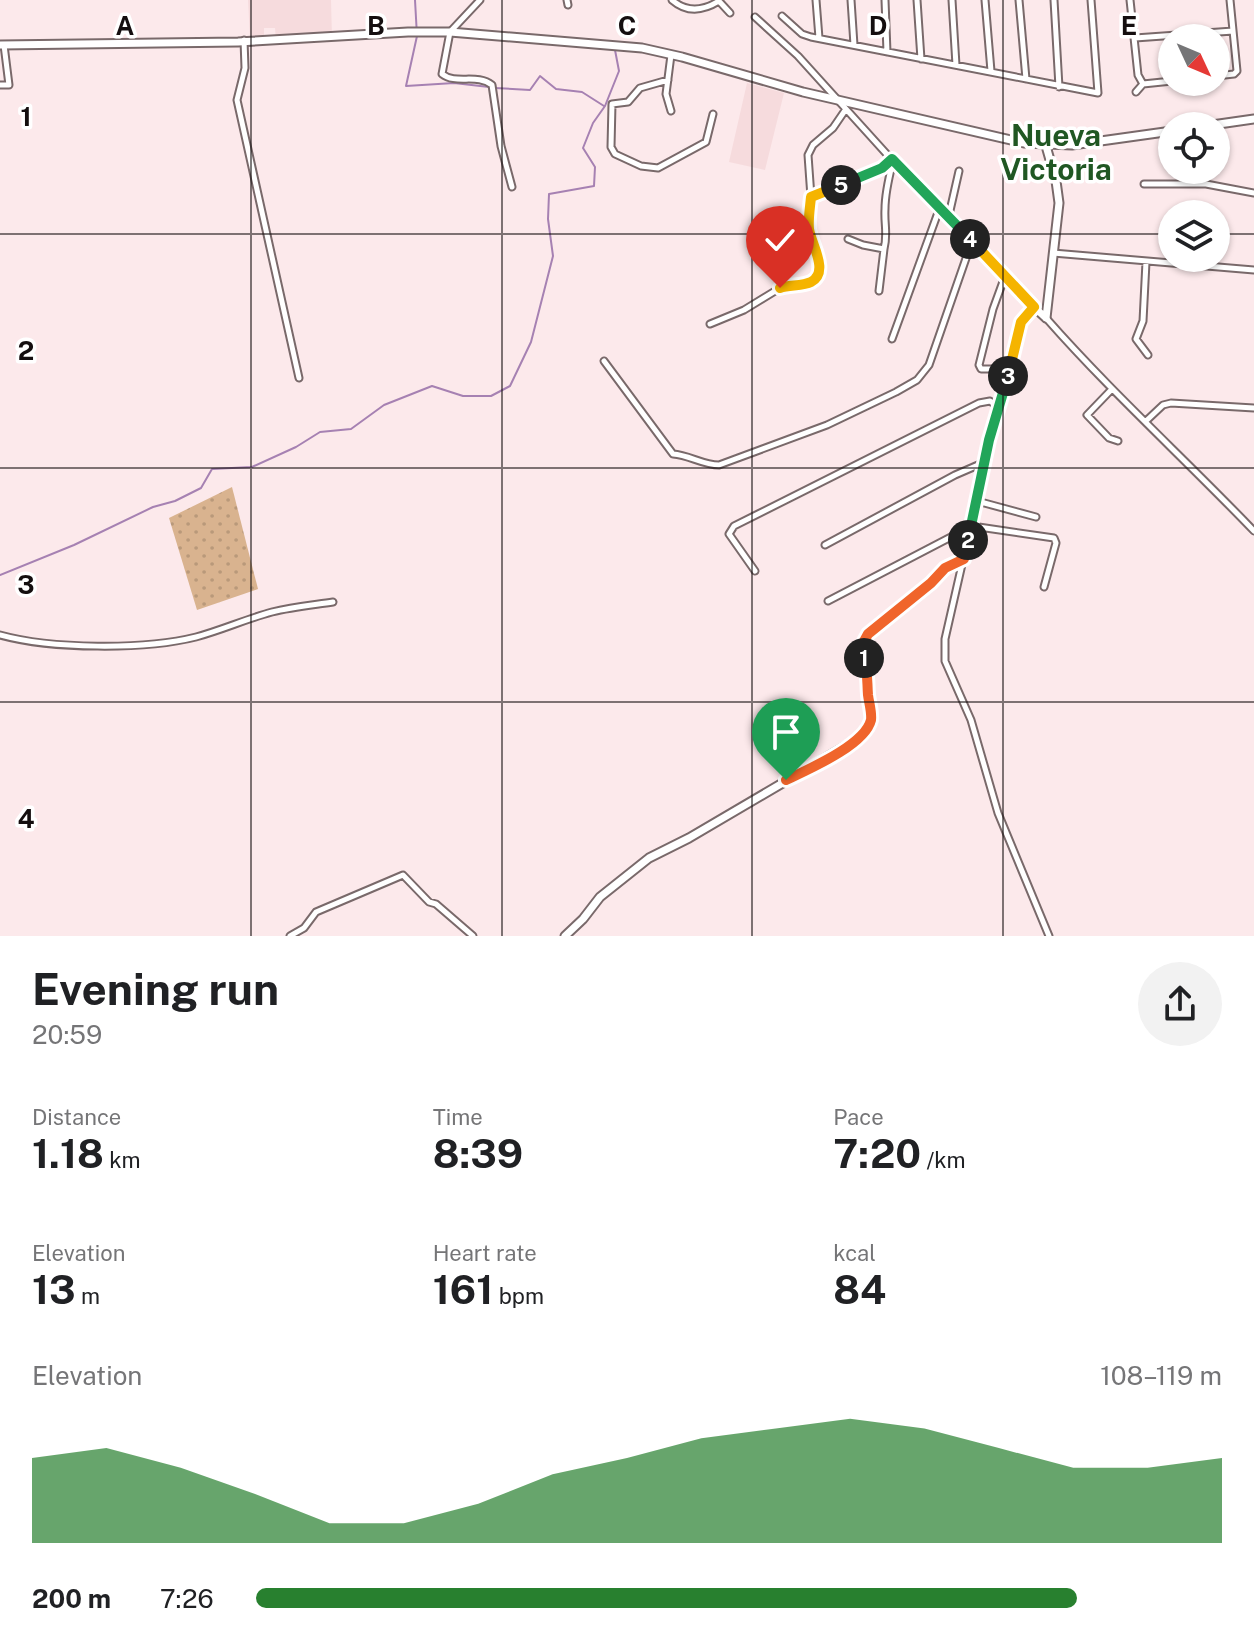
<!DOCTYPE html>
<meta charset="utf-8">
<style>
:root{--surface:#fff;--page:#f2f2f2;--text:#202124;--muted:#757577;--accent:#28802f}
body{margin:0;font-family:"Public Sans",sans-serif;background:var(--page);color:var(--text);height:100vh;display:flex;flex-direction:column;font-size:30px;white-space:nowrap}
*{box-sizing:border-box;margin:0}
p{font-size:26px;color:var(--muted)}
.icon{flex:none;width:44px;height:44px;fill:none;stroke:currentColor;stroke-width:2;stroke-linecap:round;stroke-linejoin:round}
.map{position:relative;height:936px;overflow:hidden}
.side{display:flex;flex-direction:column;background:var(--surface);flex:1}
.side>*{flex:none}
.needle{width:52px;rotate:134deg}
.fabs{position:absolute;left:1158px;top:24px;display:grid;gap:16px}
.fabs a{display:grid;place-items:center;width:72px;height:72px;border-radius:50%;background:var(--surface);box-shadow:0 2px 6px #0004;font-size:40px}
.pin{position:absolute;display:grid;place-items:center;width:68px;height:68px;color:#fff;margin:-82px -34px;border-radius:50% 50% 50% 0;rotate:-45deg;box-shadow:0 0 8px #0007}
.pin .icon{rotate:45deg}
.km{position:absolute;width:40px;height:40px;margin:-20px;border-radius:50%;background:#222;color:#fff;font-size:22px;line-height:40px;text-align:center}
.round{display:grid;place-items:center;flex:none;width:84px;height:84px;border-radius:42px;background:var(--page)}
.overview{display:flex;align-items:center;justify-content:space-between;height:136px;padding:0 32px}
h1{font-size:44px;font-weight:700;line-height:60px}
.figures{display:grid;grid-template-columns:repeat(3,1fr);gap:12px;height:136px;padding:8px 32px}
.figures div{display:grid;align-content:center}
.figures b{font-size:40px;font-weight:700}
.figures small{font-size:22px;font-weight:400}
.figures p{font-size:22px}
.chart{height:224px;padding:16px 32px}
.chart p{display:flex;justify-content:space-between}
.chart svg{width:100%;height:144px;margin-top:8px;fill:var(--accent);opacity:.7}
ul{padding:0 32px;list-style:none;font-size:26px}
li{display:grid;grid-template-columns:128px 96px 1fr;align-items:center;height:60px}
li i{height:20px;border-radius:10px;background:var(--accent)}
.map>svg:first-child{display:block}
.built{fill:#f6dbdd}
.park{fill:url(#park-dots)}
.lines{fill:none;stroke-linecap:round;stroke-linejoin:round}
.stream{stroke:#a681b2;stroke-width:2}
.street-casing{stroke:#79696a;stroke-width:9}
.secondary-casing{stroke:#79696a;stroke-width:11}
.street{stroke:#fff;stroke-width:5}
.secondary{stroke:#fff;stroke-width:7}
.split-1-casing{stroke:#fff;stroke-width:16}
.split-2-casing{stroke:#fff;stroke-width:16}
.split-3-casing{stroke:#fff;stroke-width:16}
.split-4-casing{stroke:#fff;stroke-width:16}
.split-5-casing{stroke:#fff;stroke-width:16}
.split-6-casing{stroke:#fff;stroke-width:16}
.split-1{stroke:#f0652b;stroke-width:10}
.split-2{stroke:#f0652b;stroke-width:10}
.split-3{stroke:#22a559;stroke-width:10}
.split-4{stroke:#f5b400;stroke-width:10}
.split-5{stroke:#22a559;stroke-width:10}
.split-6{stroke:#f5b400;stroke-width:10}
.grid{fill:none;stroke:#140e0f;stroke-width:2;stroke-opacity:0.55}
.labels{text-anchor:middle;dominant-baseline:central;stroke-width:7;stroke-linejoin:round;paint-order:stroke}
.quarter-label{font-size:30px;font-weight:bold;fill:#205723;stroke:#fff}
.grid-label{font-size:26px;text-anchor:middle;font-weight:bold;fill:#140e0f;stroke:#fff;stroke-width:7;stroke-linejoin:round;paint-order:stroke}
</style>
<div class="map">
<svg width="1254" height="936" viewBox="0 0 1254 936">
<defs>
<pattern id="park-dots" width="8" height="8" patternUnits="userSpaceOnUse" patternTransform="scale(2)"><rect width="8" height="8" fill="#d9b38f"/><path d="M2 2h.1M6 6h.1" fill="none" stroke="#b9997a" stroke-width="1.8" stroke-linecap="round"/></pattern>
</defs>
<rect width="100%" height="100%" fill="#fce9eb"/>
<path class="built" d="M248,0h83l1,39 -56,1 -1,-12h-11v10h-14z
M747,83l37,10 -19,77 -36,-8z"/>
<path class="park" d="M232,487l26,102 -61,21 -28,-92z"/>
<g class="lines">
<path class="stream" d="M415,0l2,36 -11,50 48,-3 35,4
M495,88l35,2 10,-14 16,13 26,3 22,14
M0,575l74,-30 79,-38 22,-6 26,-13 11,-19 40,-2 44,-20 24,-15 31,-3 33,-24 48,-19 31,10h28l19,-10 21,-44 22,-86 -5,-37 1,-25 45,-8 1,-19 -12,-19 10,-25 12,-17 14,-35 -4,-21"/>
<defs>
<path id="street" d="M480,0l-30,32 -8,42c14,11 35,-1 50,11l9,61 11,41
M567,0l1,5
M672,0c15,13 31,11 47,1
M718,0l12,13
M816,0l3,38
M851,0l3,45
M885,0l2,52
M917,0l4,59
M952,0l4,65
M985,0l6,71
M1019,0l7,79
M1054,0l5,87
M1130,0l8,75 5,9 -7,8
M782,16l20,18 9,3 287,56 -7,-93
M755,17l43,39 95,105 64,62 77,84
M1135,38l98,-7
M244,40l1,28 -8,32 62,278
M671,55l-5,39 5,17
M1216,76l18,-2 3,-3 -7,-71
M668,80l-28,8 -12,14 -16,2 -1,43 4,7 26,12 17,2 48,-26 7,-28
M1143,84l29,-3
M0,85h9l-5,-40
M1144,184h62l48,9
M811,197l71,-29 10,-9
M949,215l10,-44
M848,239l15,6 21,4 -5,42
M884,249c4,-15 0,-25 1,-40 0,-17 4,-32 8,-48
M1053,253l201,17
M1146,262l-3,59 -7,18 12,16
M1005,276l-12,33 -14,56 2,4h27
M1046,318c66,75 139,141 208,213
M710,324l34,-14 36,-22 31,-6 6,-7 3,-5 -1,-9 -10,-32 2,-32 -3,-42 5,-10 20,-17 13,-19
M892,339l48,-132
M604,361l69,93c16,1 30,11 46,11l108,-40 69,-33 21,-12 12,-15 43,-124
M1112,389l-25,26 22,23 9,3
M1146,421l17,-16 8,-2 83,5
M977,501l59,16
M825,545l130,-70 30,-13
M963,560l-18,79v22l26,59 27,93 51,123
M755,571l-26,-37 5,-8 245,-123 11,-2 8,6
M828,601l144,-75 82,12 2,5 -12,44
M0,635c51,14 144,15 196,2 26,-7 50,-18 76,-25 20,-5 41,-7 61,-10
M290,936l14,-8 12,-16 87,-37 26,27 7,2 37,32"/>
<path id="secondary" d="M0,45l238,-3 170,-10h42l192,16 40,9 121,35 221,51 48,2 100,-14
M1205,126l49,-7
M1046,318l13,-115 -3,-22 -10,-35
M565,936l18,-17 17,-22 49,-39 40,-20 172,-101c12,-15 8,-24 7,-42 -1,-8 2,-17 0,-25 -4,-15 -9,-23 0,-36l63,-51 8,-10 25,-14 25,-119 32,-118 13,-15 12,11"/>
</defs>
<use href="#street" class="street-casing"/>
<use href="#secondary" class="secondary-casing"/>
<use href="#street" class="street"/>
<use href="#secondary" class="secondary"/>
</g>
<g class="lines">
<defs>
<path id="split-1" d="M786,780c23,-11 79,-35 85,-60 1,-8 -2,-17 -3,-25 -1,-13 0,-23 -4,-37"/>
<path id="split-2" d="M864,658l-2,-13 6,-11 63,-51 14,-15 19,-9 4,-19"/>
<path id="split-3" d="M968,540l21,-100 19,-64"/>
<path id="split-4" d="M970,239l64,68 -13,15 -13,54"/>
<path id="split-5" d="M841,185l41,-17 10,-9 78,80"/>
<path id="split-6" d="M780,288c9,-3 23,-2 31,-6 19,-10 0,-38 -2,-53 -1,-10 1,-21 2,-32l30,-12"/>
</defs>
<use href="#split-1" class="split-1-casing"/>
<use href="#split-2" class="split-2-casing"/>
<use href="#split-3" class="split-3-casing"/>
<use href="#split-4" class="split-4-casing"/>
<use href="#split-5" class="split-5-casing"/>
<use href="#split-6" class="split-6-casing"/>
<use href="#split-1" class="split-1"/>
<use href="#split-2" class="split-2"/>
<use href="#split-3" class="split-3"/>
<use href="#split-4" class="split-4"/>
<use href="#split-5" class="split-5"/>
<use href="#split-6" class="split-6"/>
</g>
<path class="grid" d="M251,0v936M502,0v936M752,0v936M1003,0v936M0,234h1172M1216,234h38M0,468h1254M0,702h1254"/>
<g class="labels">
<g class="quarter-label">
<text x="1056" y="135">Nueva<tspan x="1056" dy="34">Victoria</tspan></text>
</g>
</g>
<g class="grid-label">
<text x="125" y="35">A</text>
<text x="376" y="35">B</text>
<text x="627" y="35">C</text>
<text x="878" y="35">D</text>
<text x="1129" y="35">E</text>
<text x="26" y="126">1</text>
<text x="26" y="360">2</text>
<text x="26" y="594">3</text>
<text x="26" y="828">4</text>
</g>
</svg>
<div class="fabs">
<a><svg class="needle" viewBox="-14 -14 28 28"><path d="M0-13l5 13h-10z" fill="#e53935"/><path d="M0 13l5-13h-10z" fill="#757577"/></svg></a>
<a><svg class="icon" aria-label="locate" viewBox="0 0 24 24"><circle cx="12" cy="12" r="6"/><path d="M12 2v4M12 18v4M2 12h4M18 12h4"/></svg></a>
<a><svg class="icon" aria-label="layers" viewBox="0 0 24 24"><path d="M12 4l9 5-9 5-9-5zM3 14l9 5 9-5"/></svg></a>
</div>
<div class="pin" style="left:786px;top:780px;background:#1e9e55"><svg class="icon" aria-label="arrive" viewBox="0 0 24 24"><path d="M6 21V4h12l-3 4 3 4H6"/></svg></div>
<div class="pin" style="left:780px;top:288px;background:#d93025"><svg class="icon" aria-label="check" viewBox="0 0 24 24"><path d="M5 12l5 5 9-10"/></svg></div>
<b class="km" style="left:864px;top:658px">1</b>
<b class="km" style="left:968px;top:540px">2</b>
<b class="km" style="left:1008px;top:376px">3</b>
<b class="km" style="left:970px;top:239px">4</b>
<b class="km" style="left:841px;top:185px">5</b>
</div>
<section class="side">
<div class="overview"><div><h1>Evening run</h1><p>20:59</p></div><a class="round"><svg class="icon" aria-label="share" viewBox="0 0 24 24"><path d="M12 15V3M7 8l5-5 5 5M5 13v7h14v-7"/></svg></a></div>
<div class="figures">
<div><p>Distance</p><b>1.18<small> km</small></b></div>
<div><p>Time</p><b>8:39</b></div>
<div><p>Pace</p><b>7:20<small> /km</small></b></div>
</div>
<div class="figures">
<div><p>Elevation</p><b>13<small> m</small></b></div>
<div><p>Heart rate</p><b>161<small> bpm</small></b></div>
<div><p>kcal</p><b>84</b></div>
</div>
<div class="chart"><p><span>Elevation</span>108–119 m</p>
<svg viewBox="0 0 160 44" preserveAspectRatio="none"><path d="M0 44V18L10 15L20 21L30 29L40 38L50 38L60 32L70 23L80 18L90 12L100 9L110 6L120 9L130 15L140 21L150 21L160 18V44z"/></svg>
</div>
<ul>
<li><b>200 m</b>7:26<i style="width:85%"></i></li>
</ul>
</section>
